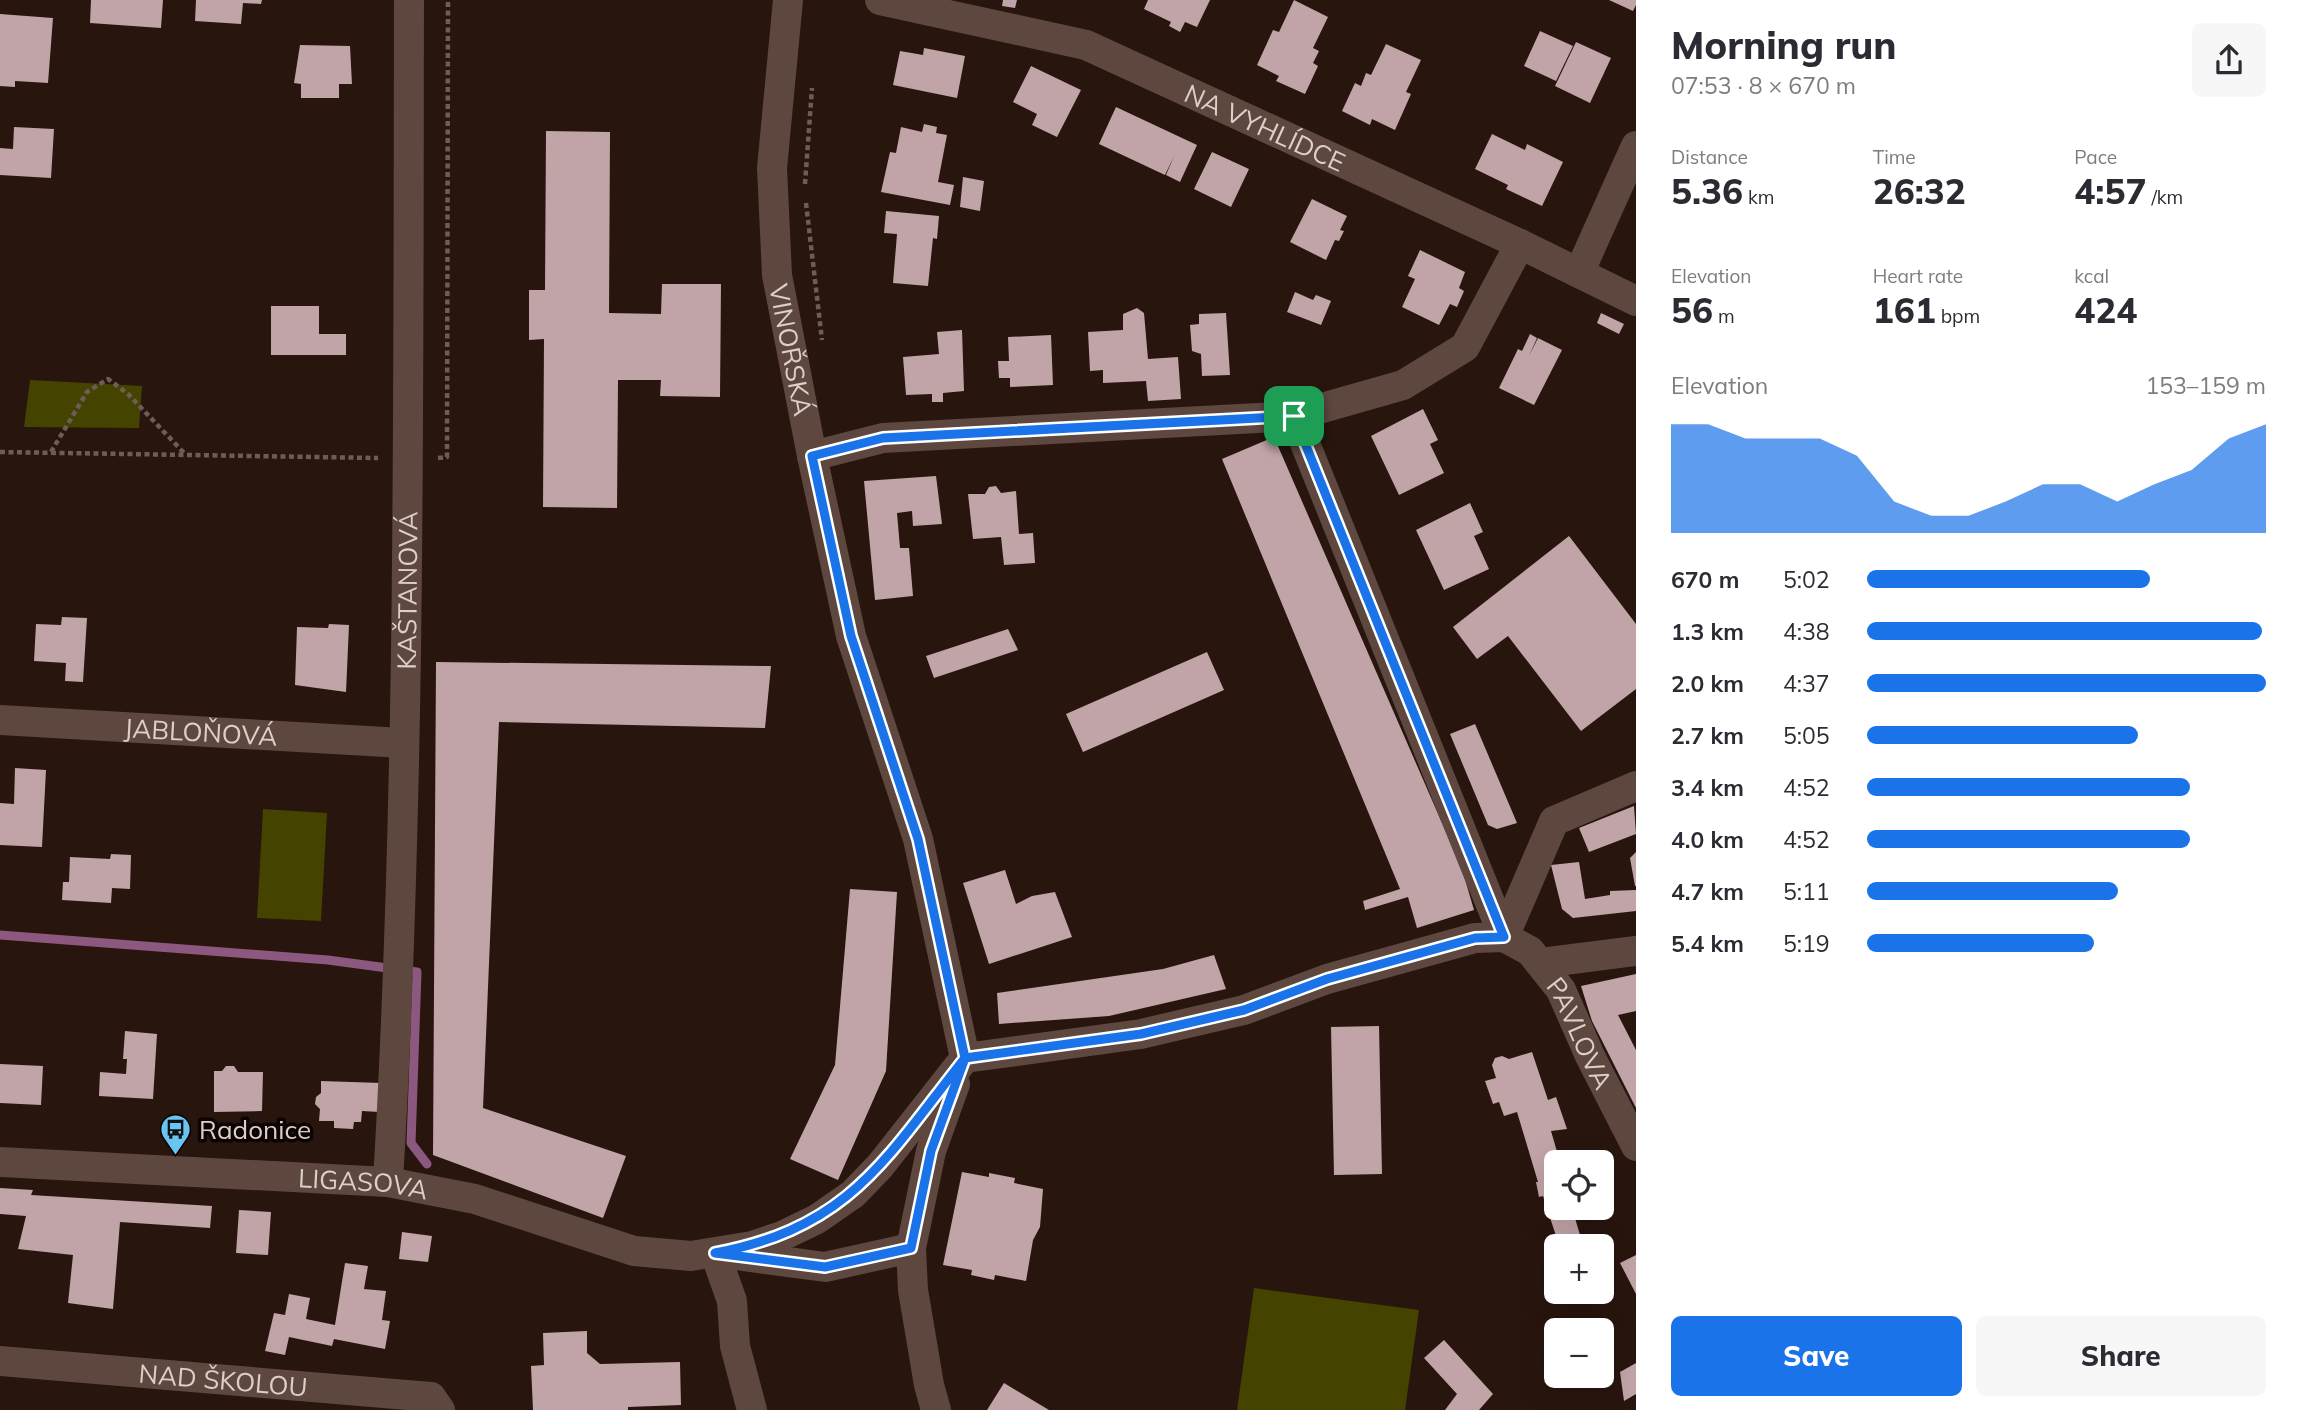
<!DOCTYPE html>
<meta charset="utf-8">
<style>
:root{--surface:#fff;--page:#f7f7f7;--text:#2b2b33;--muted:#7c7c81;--accent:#1a73e8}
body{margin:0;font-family:Mulish,sans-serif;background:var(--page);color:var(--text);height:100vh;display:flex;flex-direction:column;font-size:26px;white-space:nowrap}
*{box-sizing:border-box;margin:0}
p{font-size:23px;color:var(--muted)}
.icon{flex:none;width:38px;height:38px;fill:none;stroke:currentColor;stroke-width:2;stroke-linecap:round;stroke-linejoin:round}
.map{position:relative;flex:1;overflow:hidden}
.details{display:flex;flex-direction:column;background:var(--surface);width:665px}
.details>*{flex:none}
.buttons{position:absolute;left:1544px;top:1150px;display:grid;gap:14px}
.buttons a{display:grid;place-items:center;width:70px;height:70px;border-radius:10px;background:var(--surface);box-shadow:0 7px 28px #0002;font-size:35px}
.pin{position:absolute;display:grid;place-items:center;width:60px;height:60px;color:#fff;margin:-30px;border-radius:14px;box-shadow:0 4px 10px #0006}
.round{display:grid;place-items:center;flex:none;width:74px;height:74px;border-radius:10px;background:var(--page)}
.summary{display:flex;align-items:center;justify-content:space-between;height:119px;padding:0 35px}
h1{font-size:38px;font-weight:800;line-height:52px}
.stats{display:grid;grid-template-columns:repeat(3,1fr);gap:10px;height:119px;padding:7px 35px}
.stats div{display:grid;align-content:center}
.stats b{font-size:35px;font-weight:800}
.stats small{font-size:19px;font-weight:400}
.stats p{font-size:19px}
.chart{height:196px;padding:14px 35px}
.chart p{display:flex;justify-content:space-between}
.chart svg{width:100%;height:126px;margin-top:7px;fill:var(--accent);opacity:.7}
.button{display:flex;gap:14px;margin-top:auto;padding:14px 35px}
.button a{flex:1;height:80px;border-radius:10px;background:var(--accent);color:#fff;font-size:28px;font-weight:800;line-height:80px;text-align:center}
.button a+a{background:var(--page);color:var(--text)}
ul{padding:0 35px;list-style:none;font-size:23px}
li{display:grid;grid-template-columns:112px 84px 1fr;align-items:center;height:52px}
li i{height:18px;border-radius:9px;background:var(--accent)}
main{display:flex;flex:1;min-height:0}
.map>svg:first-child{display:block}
.green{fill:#440}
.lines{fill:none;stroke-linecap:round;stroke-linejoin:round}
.stream{stroke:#8c587f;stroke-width:9}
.building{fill:#c1a4a8}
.path{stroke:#6e5d57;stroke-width:4.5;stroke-dasharray:5 3.5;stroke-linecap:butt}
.minor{stroke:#5e473f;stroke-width:30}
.route-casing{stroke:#fff;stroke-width:14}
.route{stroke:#1a73e8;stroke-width:9}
.labels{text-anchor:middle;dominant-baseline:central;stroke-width:7;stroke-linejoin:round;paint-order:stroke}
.street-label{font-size:26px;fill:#dccec9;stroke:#0b0403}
.poi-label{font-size:26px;fill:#dccec9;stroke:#0b0403;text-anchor:start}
</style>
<main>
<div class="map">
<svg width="1636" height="1410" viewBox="0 0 1636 1410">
<rect width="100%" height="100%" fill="#28150e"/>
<path class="green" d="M30,380l112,6 -3,42 -115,-1z
M263,809l64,4 -6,108 -64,-3z
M1254,1288l165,22 -14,100h-168z"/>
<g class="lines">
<path class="stream" d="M0,935l328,25 89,12 -6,171 16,21"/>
</g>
<path class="building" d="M91,0h72l-2,28 -71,-5z
M196,0h66l-1,4 -18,-1 -2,21 -46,-3z
M1003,0h14l-2,8 -13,-2z
M1148,0h62l-13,27 -12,-5 -5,10 -11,-6 2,-4 -27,-13z
M1294,0l34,17 -15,31 6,3 -6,12 5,3 -13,28 -29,-13 3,-5 -22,-11 16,-35 6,2z
M1609,0h27v5l-3,6z
M0,14l53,4 -5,65 -33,-2v6l-15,-1z
M1540,31l33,15 -17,35 -32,-15z
M1576,42l35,16 -21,45 -35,-17z
M1386,44l35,16 -15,32 5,2 -16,36 -23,-11 -2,6 -28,-14 13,-28 6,3 5,-13 5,2z
M300,45l50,1 2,38h-13v14h-38v-14l-7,-1z
M924,48l41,8 -8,42 -64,-13 7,-34 23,4z
M1031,66l50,24 -24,47 -25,-12 5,-11 -24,-12z
M1116,107l81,38 -17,37 -14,-7 8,-19 -9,19 -66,-31z
M924,124l13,3 -1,6 11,2 -9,47 16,3 -4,20 -69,-13 9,-40 6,1 5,-26 21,5z
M14,127l40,2 -3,49 -51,-3v-27l13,1z
M546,131l64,1 -1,181 52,1 1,-30h59l-1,113 -60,-1 1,-16h-43l-1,128 -74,-1 1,-168 -15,1v-50h16z
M1492,134l33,16 2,-6 36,18 -21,44 -36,-17 2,-4 -33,-16z
M1212,152l37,17 -18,38 -37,-18z
M963,177l21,4 -4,30 -20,-4z
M1312,199l35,17 -7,14 4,1 -5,10 -4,-1 -9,20 -36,-18z
M886,211l53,5 -2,23 -4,-1 -5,48 -35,-3 4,-49 -13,-1z
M1420,250l45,22 -6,16 5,3 -7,16 -7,-3 -11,21 -37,-18 13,-28 -7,-3z
M1295,292l18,8 3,-5 15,6 -10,24 -34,-13z
M271,306h48v28h27v21h-75z
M1137,308l7,5 4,46 30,-2 3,42 -33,2 -2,-20 -43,2v-13l-13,1 -2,-39 35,-2v-16z
M1226,313l4,62 -28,1 -1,-22 -9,-3 -2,-26 9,-1v-10z
M1601,313l23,11 -5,10 -22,-11z
M962,330l2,61 -21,2v9h-11v-8l-26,1 -3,-38 36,-3 -2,-22z
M1530,334l7,4 -8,18 9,-18 24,12 -28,55 -35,-17 19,-39 4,2z
M1051,335l2,50 -43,2v-9h-11l-1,-17h11l-1,-24z
M1423,409l15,31 -8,4 14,29 -45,22 -28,-59z
M1274,437l188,432 12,41 -57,18 -9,-31 -43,13 -2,-9 37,-12 -178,-430z
M936,476l6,48 -29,2 -1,-15 -15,2 3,35h9l4,48 -38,4 -11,-119z
M996,486l5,7 15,-2 3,43 14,-1 2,30 -31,2 -3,-28 -28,2 -5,-45h17l4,-7z
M1470,503l13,29 -9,4 15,33 -45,21 -28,-60z
M1569,536l67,88v65l-55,42 -73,-95 -31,23 -24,-32z
M62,617l25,1 -4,64 -18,-1 1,-18 -32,-2 2,-37 25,1z
M329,624l20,1 -3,67 -51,-7 2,-58 31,1z
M1008,629l10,21 -84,28 -8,-22z
M1207,652l17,38 -141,62 -17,-38z
M436,662l335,4 -6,62 -266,-6 -16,386 143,48 -23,62 -170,-63z
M1475,724l42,99 -20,6 -9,-4 -38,-91z
M15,768l31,2 -4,77 -42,-2v-42l14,1z
M1634,806l2,28 -47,18 -10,-24z
M1636,852v34h-1l-5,-28z
M111,854l20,1 -1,34 -18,-1 -1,15 -49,-3 1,-18h6l1,-25 40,2z
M1579,862l6,37 25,-4v-4l26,-1v21l-63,7 -11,-9 -11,-44z
M1005,870l11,34 16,-8 23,-4 17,45 -83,27 -26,-81z
M850,889l47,3 -11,179 -48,109 -48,-21 45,-94z
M1214,955l12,34 -117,27 -110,8 -2,-31 166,-24z
M1636,974v37l-18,4 18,35v58l-44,-87 -11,-35z
M1379,1026l3,148 -48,1 -3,-148z
M125,1031l32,3 -4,65 -54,-3 1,-24 26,2 1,-15h-4z
M1532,1052l16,48 8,-3 11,32 -16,2 9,31h-4v46h16l8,27 -23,4 -14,-43 -4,1 -3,-15h2l-21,-70 -13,4 -5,-14 -6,2 -8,-23 11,-3 -4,-13 3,-7 7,-2 7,3z
M0,1064l43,2 -2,39 -41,-2z
M226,1066h8l4,6h25l-1,39 -48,1v-41h8z
M321,1081l60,2 -2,29 -17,-1 -1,11h-7l-1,7 -19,-1v-7h-15l1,-12 -5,-5 1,-7 5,-4z
M962,1172l27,5v-4l26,5 -1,5 29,6 -3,38 -7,13 -7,41 -31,-6 -1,5 -23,-5 1,-5 -29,-5z
M0,1188l33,2 -2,5 181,11 -2,22 -90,-6 -7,87 -45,-6 5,-48 -55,-6 8,-33 -26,-2z
M239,1210l32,2 -3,43 -32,-2z
M402,1232l30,4 -4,26 -29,-3z
M1636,1255v39l-16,-31z
M345,1263l23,3 -4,23 22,2 -4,29 8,1 -5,28 -51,-10 -2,7 -43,-9 -4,18 -20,-4 9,-38 11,2 4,-21 21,4 -4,21 29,6z
M587,1331v22l13,11 80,-2 1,43 -53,2v3h-95l-2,-44 13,-1 -1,-32z
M1444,1340l49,54 -14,16h-34l12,-16 -33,-36z
M1636,1363v31l-12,7 -4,-29z
M1004,1383l45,27h-62z"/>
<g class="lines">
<path class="path" d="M805,184l7,-96
M806,203l16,137
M0,452l378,6
M51,452l36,-60 21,-13 20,15 58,61
M438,458l9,-1 1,-457"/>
<g class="minor">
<path id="s1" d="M788,0l-16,168 5,107 35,181 39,180 67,203 47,219"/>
<path id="s2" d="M880,0l206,45 434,199 116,57"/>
<path d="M1579,273l57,-127"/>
<path d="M1294,416l109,-31 62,-38 55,-103"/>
<path d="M812,456l71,-18 411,-22 210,521"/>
<path id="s3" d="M0,720l403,23"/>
<path d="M1504,937l50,-116 82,-35"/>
<path d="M1541,963l95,-12"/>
<path id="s4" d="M965,1058l176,-24 103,-24 83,-31 148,-41 29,-1 26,14 31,39 29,66 46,90"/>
<path id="s5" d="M0,1162l388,20 87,17 159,52 57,5 61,-10 30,-10 35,-17 36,-25 27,-28 85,-108"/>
<path id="s6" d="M388,1182c23,-393 20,-788 21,-1182"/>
<path d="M715,1253l17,48 3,45 17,64"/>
<path d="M736,1255l89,12 86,-19"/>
<path id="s7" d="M0,1361l431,36 9,13"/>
<path d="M936,1410l-7,-25 -16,-95 -2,-42 20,-97 24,-67"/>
</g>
</g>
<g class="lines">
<defs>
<path id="route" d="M1294,416l-411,22 -71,18 39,180 67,203 47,219c-80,101 -114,169 -250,195l110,14 86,-19 20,-97 34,-93 176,-24 103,-24 83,-31 148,-41 29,-1 -210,-521"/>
</defs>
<use href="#route" class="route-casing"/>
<use href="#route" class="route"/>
</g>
<defs>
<symbol id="bus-pin" viewBox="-11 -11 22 30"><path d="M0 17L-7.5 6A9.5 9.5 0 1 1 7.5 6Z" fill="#69c4f1" stroke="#0b0403"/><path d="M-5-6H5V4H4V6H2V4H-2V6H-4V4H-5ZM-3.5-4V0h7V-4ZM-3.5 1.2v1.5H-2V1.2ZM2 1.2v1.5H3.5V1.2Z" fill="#111"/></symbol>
</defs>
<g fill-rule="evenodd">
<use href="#bus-pin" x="158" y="1112" width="35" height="47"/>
</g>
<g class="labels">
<g class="street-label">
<text stroke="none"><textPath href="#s2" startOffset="408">NA VYHLÍDCE</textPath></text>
<text stroke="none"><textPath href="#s1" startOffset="352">VINOŘSKÁ</textPath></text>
<text stroke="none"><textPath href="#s6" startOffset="592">KAŠTANOVÁ</textPath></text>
<text stroke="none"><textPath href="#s3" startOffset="201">JABLOŇOVÁ</textPath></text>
<text stroke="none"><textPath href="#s4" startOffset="681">PAVLOVA</textPath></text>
<text stroke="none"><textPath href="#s5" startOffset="364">LIGASOVA</textPath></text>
<text stroke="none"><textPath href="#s7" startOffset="224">NAD ŠKOLOU</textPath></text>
</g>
<g class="poi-label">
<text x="199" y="1129">Radonice</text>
</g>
</g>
</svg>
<div class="buttons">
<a><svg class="icon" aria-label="locate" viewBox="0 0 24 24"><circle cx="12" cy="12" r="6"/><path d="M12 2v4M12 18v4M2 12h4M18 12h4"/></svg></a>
<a>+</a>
<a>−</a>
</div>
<div class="pin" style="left:1294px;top:416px;background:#1e9e55"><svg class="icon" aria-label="arrive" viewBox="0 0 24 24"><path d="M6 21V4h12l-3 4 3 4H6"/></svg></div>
</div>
<section class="details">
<div class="summary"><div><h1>Morning run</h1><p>07:53 · 8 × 670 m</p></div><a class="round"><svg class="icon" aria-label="share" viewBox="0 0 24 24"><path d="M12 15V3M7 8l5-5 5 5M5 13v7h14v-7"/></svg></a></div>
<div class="stats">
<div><p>Distance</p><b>5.36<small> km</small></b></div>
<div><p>Time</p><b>26:32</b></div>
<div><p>Pace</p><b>4:57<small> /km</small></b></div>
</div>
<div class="stats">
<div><p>Elevation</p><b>56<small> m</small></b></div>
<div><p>Heart rate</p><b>161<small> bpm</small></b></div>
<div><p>kcal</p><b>424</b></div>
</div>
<div class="chart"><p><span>Elevation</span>153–159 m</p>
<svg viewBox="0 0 160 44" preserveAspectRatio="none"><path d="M0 44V6L10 6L20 11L30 11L40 11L50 17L60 33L70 38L80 38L90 33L100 27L110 27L120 33L130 27L140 22L150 11L160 6V44z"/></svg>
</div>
<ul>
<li><b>670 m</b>5:02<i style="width:71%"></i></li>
<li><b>1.3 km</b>4:38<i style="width:99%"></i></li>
<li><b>2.0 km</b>4:37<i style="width:100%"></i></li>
<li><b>2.7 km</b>5:05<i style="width:68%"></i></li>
<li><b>3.4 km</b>4:52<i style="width:81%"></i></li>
<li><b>4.0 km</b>4:52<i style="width:81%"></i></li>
<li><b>4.7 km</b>5:11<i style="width:63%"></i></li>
<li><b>5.4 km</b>5:19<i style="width:57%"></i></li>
</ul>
<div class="button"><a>Save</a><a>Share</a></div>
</section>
</main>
